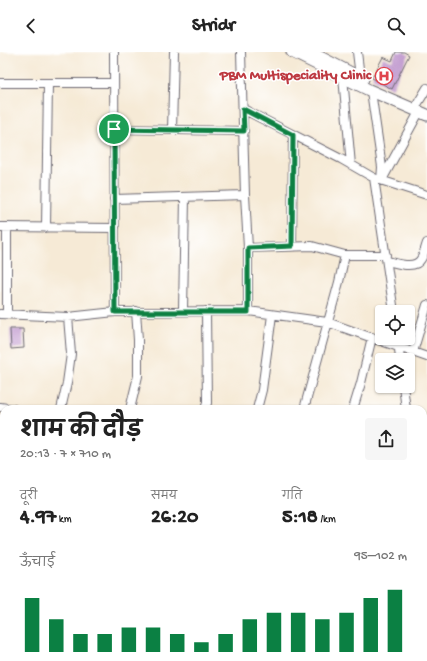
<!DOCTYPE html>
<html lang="hi">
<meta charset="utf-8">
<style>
:root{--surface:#fff;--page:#f6f6f6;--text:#222;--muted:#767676;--accent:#0b8043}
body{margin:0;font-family:"Gochi Hand","Playpen Sans Deva",sans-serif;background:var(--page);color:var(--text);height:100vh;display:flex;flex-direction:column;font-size:15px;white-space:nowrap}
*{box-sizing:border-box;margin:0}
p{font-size:13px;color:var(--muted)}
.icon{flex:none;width:22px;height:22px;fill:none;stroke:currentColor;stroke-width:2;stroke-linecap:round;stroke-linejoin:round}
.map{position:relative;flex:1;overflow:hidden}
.drawer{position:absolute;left:0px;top:353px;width:427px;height:256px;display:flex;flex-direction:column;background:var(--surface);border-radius:12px 12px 0 0;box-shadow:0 1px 3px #0004}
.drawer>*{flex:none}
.controls{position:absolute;left:375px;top:253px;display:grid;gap:8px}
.controls a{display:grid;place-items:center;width:40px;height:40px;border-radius:4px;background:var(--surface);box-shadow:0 1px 3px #0004;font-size:20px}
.pin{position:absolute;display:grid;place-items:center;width:34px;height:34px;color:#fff;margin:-17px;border:2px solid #fff;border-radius:50%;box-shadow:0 1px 4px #0007}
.round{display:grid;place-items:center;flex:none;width:42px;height:42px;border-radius:4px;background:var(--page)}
.headline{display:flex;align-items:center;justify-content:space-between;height:68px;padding:0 20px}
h1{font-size:22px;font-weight:700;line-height:30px}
.stats{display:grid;grid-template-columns:repeat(3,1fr);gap:6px;height:68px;padding:4px 20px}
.stats div{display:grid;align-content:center}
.stats b{font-size:20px;font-weight:700}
.stats small{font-size:11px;font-weight:400}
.stats p{font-size:11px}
.chart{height:112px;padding:8px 20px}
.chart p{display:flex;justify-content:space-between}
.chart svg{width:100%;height:72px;margin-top:4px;stroke:var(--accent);stroke-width:6}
header{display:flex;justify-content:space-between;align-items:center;height:52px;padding:0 20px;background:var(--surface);font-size:18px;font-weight:700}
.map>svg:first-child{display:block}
.building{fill:#bf97cd}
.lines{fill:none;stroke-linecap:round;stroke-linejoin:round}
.minor-casing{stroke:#6c6871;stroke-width:10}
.major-casing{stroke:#6c6871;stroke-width:13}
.minor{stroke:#fff;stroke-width:8}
.major{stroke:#fff;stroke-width:11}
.route-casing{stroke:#fff;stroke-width:8}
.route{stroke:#0b8043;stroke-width:5}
.labels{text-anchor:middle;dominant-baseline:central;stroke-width:3;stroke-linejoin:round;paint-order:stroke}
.health-label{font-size:15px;font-weight:bold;fill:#be3a42;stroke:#fff;text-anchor:end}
</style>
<header><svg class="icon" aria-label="back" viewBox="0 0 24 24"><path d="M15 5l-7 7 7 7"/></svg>Stridr<svg class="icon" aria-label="search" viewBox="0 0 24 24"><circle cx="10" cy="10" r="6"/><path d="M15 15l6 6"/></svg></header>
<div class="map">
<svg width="427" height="609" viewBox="0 0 427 609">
<rect width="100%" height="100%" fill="#fff"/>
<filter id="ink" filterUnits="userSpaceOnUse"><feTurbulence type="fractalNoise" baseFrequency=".025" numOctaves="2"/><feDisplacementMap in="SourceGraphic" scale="8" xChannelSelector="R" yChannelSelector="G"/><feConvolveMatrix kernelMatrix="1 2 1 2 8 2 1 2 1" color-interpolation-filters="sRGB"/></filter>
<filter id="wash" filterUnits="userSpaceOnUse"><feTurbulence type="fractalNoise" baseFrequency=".012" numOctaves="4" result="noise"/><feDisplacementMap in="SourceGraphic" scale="16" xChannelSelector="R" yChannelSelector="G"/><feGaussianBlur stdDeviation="0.9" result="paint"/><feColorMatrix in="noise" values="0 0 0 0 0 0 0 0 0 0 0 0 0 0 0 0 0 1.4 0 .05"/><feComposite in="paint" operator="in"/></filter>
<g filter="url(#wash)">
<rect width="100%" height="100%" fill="#f6ead6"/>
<g id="blocks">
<path class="building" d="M396,0h8l5,3 -17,34 -20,-11 11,-21 9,4z
M10,277h13l1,19 -13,1z"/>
</g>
</g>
<g filter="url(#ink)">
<use href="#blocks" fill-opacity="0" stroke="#6c6871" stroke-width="1"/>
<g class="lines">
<defs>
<path id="minor" d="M114,0l1,260
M241,0l4,143 3,53v63
M357,0l3,25
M343,25l8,88
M0,31h114
M371,39l11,76 -1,13
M418,51l9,-15
M243,57l98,50 33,19 53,17
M114,77l130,2
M172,78l2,-78
M374,126l20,134
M383,126l36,-66
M114,147l131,-4
M0,175l115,1
M46,176l2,-145
M292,194l1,-111
M248,196l64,-2 33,9h41
M387,209c10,2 28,9 34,-2 3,-4 4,-11 6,-16
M183,259l2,-114
M0,262l68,3 47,-5 133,-1 79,11 100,35
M7,262v-87
M398,286l2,22
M413,300l14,-47
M403,334l3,23
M0,355l14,2
M61,357l6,-26 4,-29 -3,-37
M130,357l8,-33v-36l-2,-29
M205,357l2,-6 -1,-92
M257,357l5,-19 10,-75
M304,357l35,-127 6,-27
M353,357l8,-26 11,-46
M423,433h4
M423,474l4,1
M423,493l4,19
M0,512l4,1
M0,552l4,-11
M423,555l4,-15
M423,593l4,-9
M253,605l23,4
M30,609l2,-4
M154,609v-4
M328,609l1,-4
M372,609l1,-4
M409,609l1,-4
M416,609l2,-4"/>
<path id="major" d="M292,0l77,38 58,25
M310,0l53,27"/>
</defs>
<use href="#minor" class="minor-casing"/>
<use href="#major" class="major-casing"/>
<use href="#minor" class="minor"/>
<use href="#major" class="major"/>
</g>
</g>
<g class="lines" filter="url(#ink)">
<defs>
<path id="route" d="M243,57l50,26 -1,111 -44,2v64h-133l-1,-183 130,2z"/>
</defs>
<use href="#route" class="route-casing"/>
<use href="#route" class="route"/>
</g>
<defs>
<symbol id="hospital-ring" viewBox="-11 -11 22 22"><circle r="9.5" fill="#fff" stroke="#e0444e" stroke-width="1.5"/><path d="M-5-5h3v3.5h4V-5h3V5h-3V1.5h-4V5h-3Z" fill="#e0444e"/></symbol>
</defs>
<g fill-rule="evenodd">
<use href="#hospital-ring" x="374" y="14" width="20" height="20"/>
</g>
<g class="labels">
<g class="health-label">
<text x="371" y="24">PBM Multispeciality Clinic</text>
</g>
</g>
</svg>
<div class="controls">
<a><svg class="icon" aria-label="locate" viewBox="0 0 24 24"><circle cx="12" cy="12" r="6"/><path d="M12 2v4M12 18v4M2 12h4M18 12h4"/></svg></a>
<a><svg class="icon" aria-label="layers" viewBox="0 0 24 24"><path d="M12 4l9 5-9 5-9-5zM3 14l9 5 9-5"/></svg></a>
</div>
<div class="pin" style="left:114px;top:77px;background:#1e9e55"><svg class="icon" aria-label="arrive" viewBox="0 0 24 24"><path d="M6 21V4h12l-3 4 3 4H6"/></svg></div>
<section class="drawer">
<div class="headline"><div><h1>शाम की दौड़</h1><p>20:13 · 7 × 710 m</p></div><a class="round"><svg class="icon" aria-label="share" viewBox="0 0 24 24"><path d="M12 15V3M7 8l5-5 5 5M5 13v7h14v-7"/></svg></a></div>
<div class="stats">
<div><p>दूरी</p><b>4.97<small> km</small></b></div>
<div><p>समय</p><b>26:20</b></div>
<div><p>गति</p><b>5:18<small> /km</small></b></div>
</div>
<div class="chart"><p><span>ऊँचाई</span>95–102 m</p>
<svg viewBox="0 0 160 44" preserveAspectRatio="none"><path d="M5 44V11M15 44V24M25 44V33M35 44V33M45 44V29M55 44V29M65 44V33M75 44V38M85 44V33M95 44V24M105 44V20M115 44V20M125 44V24M135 44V20M145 44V11M155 44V6"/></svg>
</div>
</section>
</div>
